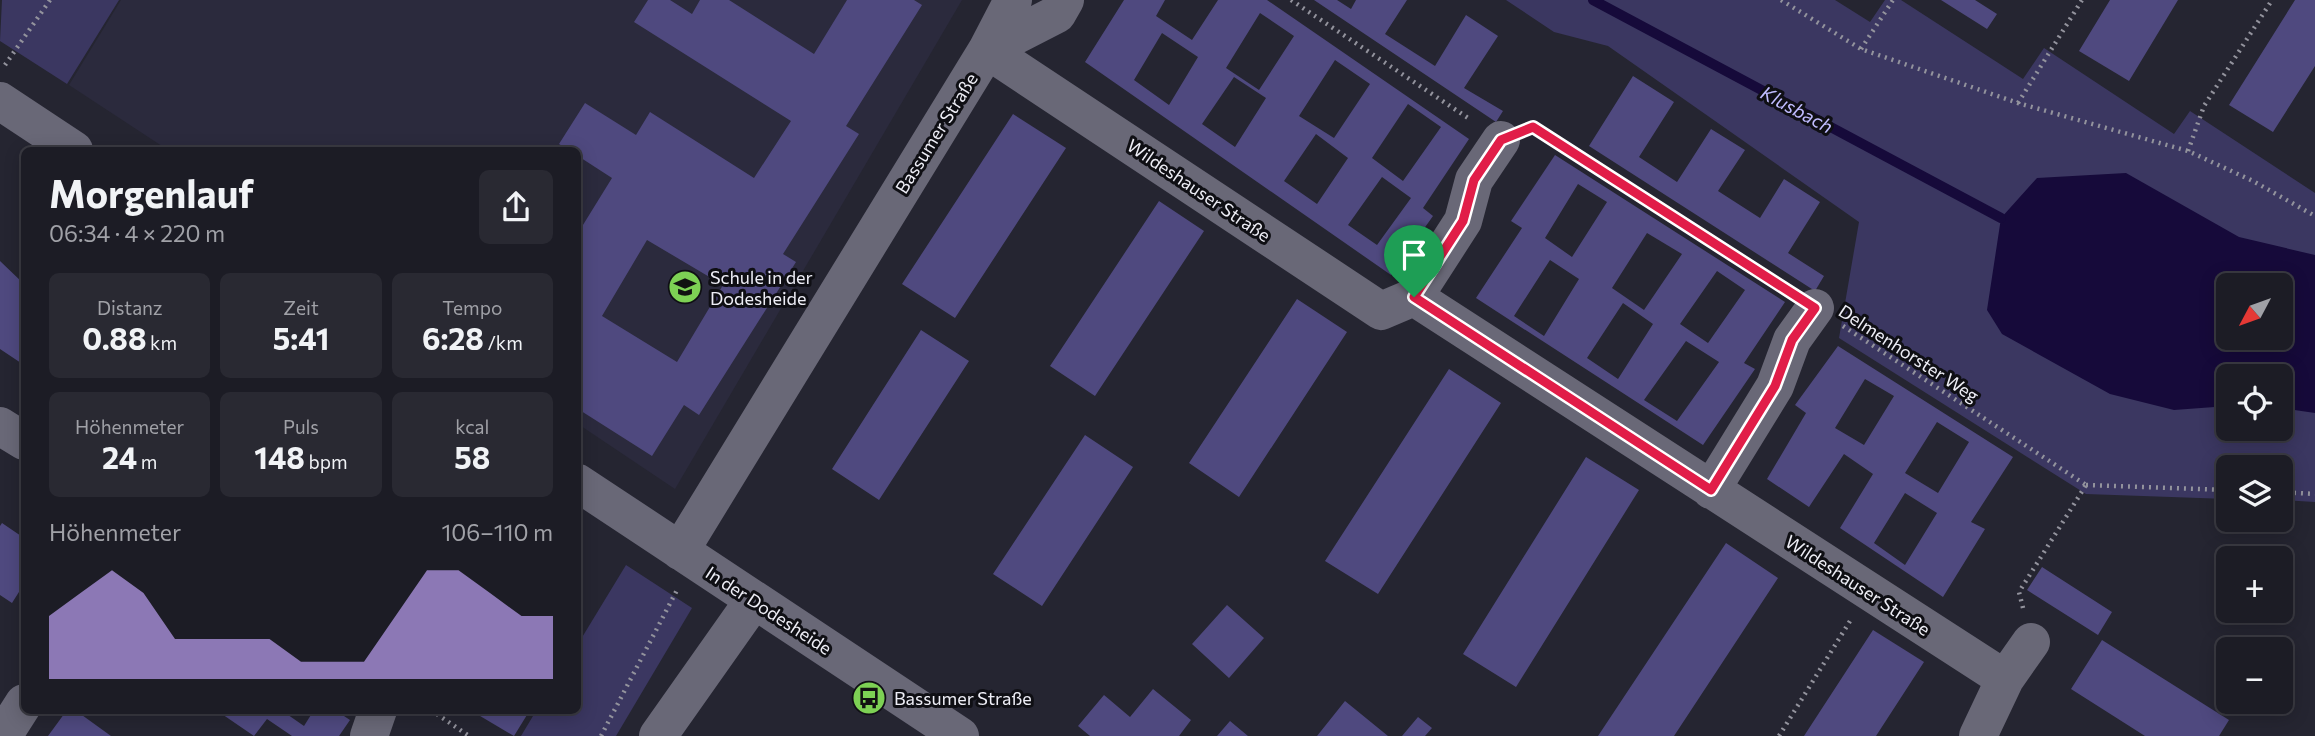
<!DOCTYPE html>
<html lang="de">
<meta charset="utf-8">
<style>
:root{--surface:#1c1c25;--page:#292932;--text:#f1f3f6;--muted:#a0a1a7;--line:#3a3a42;--accent:#bca0f2}
body{margin:0;font-family:Commissioner,sans-serif;background:var(--page);color:var(--text);height:100vh;display:flex;flex-direction:column;font-size:26px;white-space:nowrap}
*{box-sizing:border-box;margin:0}
p{font-size:23px;color:var(--muted)}
.icon{flex:none;width:38px;height:38px;fill:none;stroke:currentColor;stroke-width:2;stroke-linecap:round;stroke-linejoin:round}
.map{position:relative;flex:1;overflow:hidden}
.drawer{position:absolute;left:21px;top:147px;width:560px;height:567px;display:flex;flex-direction:column;background:var(--surface);border-radius:10px;box-shadow:0 4px 18px #0003,0 0 0 2px var(--line)}
.drawer>*{flex:none}
.needle{width:46px;rotate:229deg}
.buttons{position:absolute;left:2216px;top:273px;display:grid;gap:14px}
.buttons a{display:grid;place-items:center;width:77px;height:77px;border-radius:10px;background:var(--surface);box-shadow:0 4px 18px #0003,0 0 0 2px var(--line);font-size:35px}
.pin{position:absolute;display:grid;place-items:center;width:60px;height:60px;color:#fff;margin:-72px -30px;border-radius:50% 50% 50% 0;rotate:-45deg;box-shadow:0 0 7px #0007}
.pin .icon{rotate:45deg}
.round{display:grid;place-items:center;flex:none;width:74px;height:74px;border-radius:10px;background:var(--page)}
.headline{display:flex;align-items:center;justify-content:space-between;height:119px;padding:0 28px}
h1{font-size:38px;font-weight:700;line-height:52px}
.stats{display:grid;grid-template-columns:repeat(3,1fr);gap:10px;height:119px;padding:7px 28px}
.stats div{display:grid;align-content:center;border-radius:10px;background:var(--page);text-align:center}
.stats b{font-size:30px;font-weight:700}
.stats small{font-size:19px;font-weight:400}
.stats p{font-size:19px}
.chart{height:196px;padding:14px 28px}
.chart p{display:flex;justify-content:space-between}
.chart svg{width:100%;height:126px;margin-top:7px;fill:var(--accent);opacity:.7}
.map>svg:first-child{display:block}
.built{fill:#2b2a3d}
.green{fill:#3b3761;fill-rule:evenodd}
.water{fill:#160a3a;fill-rule:evenodd}
.lines{fill:none;stroke-linecap:round;stroke-linejoin:round}
.stream{stroke:#160a3a;stroke-width:10}
.building{fill:#4f497f;fill-rule:evenodd}
.path{stroke:#93939d;stroke-width:4.5;stroke-dasharray:2 5;stroke-linecap:butt}
.minor{stroke:#696877;stroke-width:38}
.route-casing{stroke:#fff;stroke-width:14}
.route{stroke:#e11d48;stroke-width:9}
.labels{text-anchor:middle;dominant-baseline:central;stroke-width:6;stroke-linejoin:round;paint-order:stroke}
.street-label{font-size:18px;fill:#eeeef6;stroke:#0f0f14}
.poi-label{font-size:18px;fill:#eeeef6;stroke:#0f0f14;text-anchor:start}
.water-label{font-size:19px;font-style:italic;fill:#c0bcff;stroke:#0f0f14}
</style>
<div class="map">
<svg width="2315" height="736" viewBox="0 0 2315 736">
<rect width="100%" height="100%" fill="#252531"/>
<path class="built" d="M121,0h841l-287,489 -97,-65v-274h-410l-99,-65z"/>
<path class="green" d="M2,0h117l-52,84 -67,-43z
M1506,0h329l35,22 15,-22h16l122,79 21,-31 130,86 16,-23 125,82v309l-35,-2v-33h-52v32l-142,-5 -247,-156 20,-116 -251,-176 -54,-14zM2228,285h52v53h-52zM2228,376h52v53h-52z
M626,565l66,43 -76,128h-95l15,-25 42,-1v-66z"/>
<path class="water" d="M2126,173l113,64 76,18v158l-35,-5v-32h-52v30l-54,4 -64,-16 -108,-60 -15,-24 14,-92 36,-40zM2228,285h52v53h-52z"/>
<g class="lines">
<path class="stream" d="M1593,0l408,218"/>
</g>
<path class="building" d="M648,0h22l22,14 8,-14h29l85,54 33,-54h67l8,5 -76,121 13,8 -76,120 13,8 -97,153 -15,-10 -32,51 -74,-47v-176l34,-55 -34,-22v-6h-9l-10,-6 26,-41 51,32 14,-23 104,66 37,-57 -157,-99zM647,240l76,45 -46,77 -75,-46z
M1124,0h41l-9,16 36,24 26,-40h49l202,139 -46,69 10,8 -42,59 -306,-213zM1260,13l34,23 -35,54 -33,-22zM1162,33l36,24 -29,48 -35,-25zM1335,60l35,24 -36,54 -35,-22zM1234,77l32,21 -31,49 -33,-23zM1408,104l33,23 -38,54 -31,-23zM1316,134l32,24 -31,46 -33,-23zM1382,177l29,21 -34,47 -29,-20z
M1314,0h23l14,9 5,-9h51l-22,34 50,32 31,-51 32,21 -34,52 39,23 -7,11z
M1941,0h34l22,14 -10,15z
M2110,0h68l-49,81 -50,-30z
M2295,0h20v66l-42,66 -44,-27z
M1633,76l41,26 -35,55 38,25 34,-53 34,21 -27,41 42,27 24,-39 36,23 -32,51 36,23 -9,15 -226,-145z
M1013,114l53,34 -111,170 -53,-34z
M1555,155l230,147 -41,61 11,6 -52,76 -227,-147 46,-70 -11,-7zM1578,184l29,18 -35,55 -27,-19zM1647,233l35,21 -38,56 -32,-22zM1550,260l29,19 -35,57 -30,-20zM1717,271l28,19 -37,53 -28,-19zM1623,303l30,21 -35,55 -31,-21zM1686,341l33,21 -42,59 -33,-21z
M1159,201l45,30 -109,165 -45,-30z
M0,261l24,23v81l-24,-16z
M1297,299l50,33 -108,165 -50,-34z
M921,330l48,31 -90,139 -47,-31z
M1838,346l175,111 -42,65 14,7 -42,68 -103,-69 33,-54 -29,-20 -35,53 -42,-28 39,-66 -11,-8zM1865,379l29,17 -30,49 -29,-17zM1937,422l32,20 -31,51 -33,-20zM1905,493l32,20 -32,52 -31,-22z
M1449,369l52,34 -123,191 -53,-33z
M1085,435l48,32 -91,139 -49,-32z
M1586,457l53,33 -123,197 -53,-33z
M2,523l22,15v46l-12,19 -12,-8v-69z
M1726,543l52,35 -104,158h-76z
M2042,567l70,45 -14,23 -71,-45z
M1227,605l37,33 -35,40 -37,-34z
M1873,630l51,32 -48,74h-72z
M2102,640l127,80 -10,16h-74l-74,-47z
M1153,689l38,31 -12,16h-89l-12,-10 26,-31 26,22z
M1345,701l43,35h-71z
M67,710h8l36,26h-63z
M216,710h65l23,16 10,-16h21l15,10 -11,16h-47l-25,-17 -13,17z
M470,710h60l-16,26z
M1418,717l14,11 -7,8h-23z
M1230,721l18,15h-31z"/>
<g class="lines">
<path class="path" d="M1291,0l180,120
M1781,0l80,49 157,54 170,48 65,30 62,35
M1861,49l32,-49
M5,65l45,-65
M2018,103l64,-103
M1534,128l252,161
M2188,151l16,-45 68,-106
M1843,326l243,159
M2086,485l142,5
M2280,492l35,2
M2023,608l-4,-16 67,-107
M431,710l38,26
M601,736l76,-146
M1779,736l71,-115"/>
<path class="minor" d="M1065,0l-8,14 -70,36 394,261 33,-14 591,382
M0,101l74,49
M1414,297l49,-76 11,-41 27,-40
M0,426l24,15
M578,483l382,253
M1711,490l64,-104 17,-46 23,-32
M680,551l307,-501 26,-50
M3,736l21,-33
M369,736l9,-26
M658,736l96,-136
M1978,736l27,-57 26,-37"/>
</g>
<g class="lines">
<defs>
<path id="route" d="M1533,127l282,181 -23,32 -17,46 -64,104 -297,-193 49,-76 11,-41 27,-40z"/>
</defs>
<use href="#route" class="route-casing"/>
<use href="#route" class="route"/>
</g>
<defs>
<symbol id="school-disc" viewBox="-11 -11 22 22"><circle r="9.5" fill="#7dd154" stroke="#0f0f14"/><path d="M0-5L7-2L0 1L-7-2ZM-4 1L0 2.5L4 1V4Q0 6-4 4Z" fill="#111"/></symbol>
<symbol id="bus-disc" viewBox="-11 -11 22 22"><circle r="9.5" fill="#7dd154" stroke="#0f0f14"/><path d="M-5-6H5V4H4V6H2V4H-2V6H-4V4H-5ZM-3.5-4V0h7V-4ZM-3.5 1.2v1.5H-2V1.2ZM2 1.2v1.5H3.5V1.2Z" fill="#111"/></symbol>
</defs>
<g fill-rule="evenodd">
<use href="#school-disc" x="666" y="268" width="38" height="38"/>
<use href="#bus-disc" x="850" y="679" width="38" height="38"/>
</g>
<g class="labels">
<g class="street-label">
<text transform="translate(936 133) rotate(-58)">Bassumer Straße</text>
<text transform="translate(1199 190) rotate(34)">Wildeshauser Straße</text>
<text transform="translate(1909 353) rotate(33)">Delmenhorster Weg</text>
<text transform="translate(1858 585) rotate(33)">Wildeshauser Straße</text>
<text transform="translate(769 610) rotate(33)">In der Dodesheide</text>
</g>
<g class="poi-label">
<text x="710" y="277">Schule in der<tspan x="710" dy="21">Dodesheide</tspan></text>
<text x="894" y="698">Bassumer Straße</text>
</g>
<g class="water-label">
<text transform="translate(1797 109) rotate(28)">Klusbach</text>
</g>
</g>
</svg>
<div class="buttons">
<a><svg class="needle" viewBox="-14 -14 28 28"><path d="M0-13l5 13h-10z" fill="#e53935"/><path d="M0 13l5-13h-10z" fill="#a0a1a7"/></svg></a>
<a><svg class="icon" aria-label="locate" viewBox="0 0 24 24"><circle cx="12" cy="12" r="6"/><path d="M12 2v4M12 18v4M2 12h4M18 12h4"/></svg></a>
<a><svg class="icon" aria-label="layers" viewBox="0 0 24 24"><path d="M12 4l9 5-9 5-9-5zM3 14l9 5 9-5"/></svg></a>
<a>+</a>
<a>−</a>
</div>
<div class="pin" style="left:1414px;top:297px;background:#1e9e55"><svg class="icon" aria-label="arrive" viewBox="0 0 24 24"><path d="M6 21V4h12l-3 4 3 4H6"/></svg></div>
<section class="drawer">
<div class="headline"><div><h1>Morgenlauf</h1><p>06:34 · 4 × 220 m</p></div><a class="round"><svg class="icon" aria-label="share" viewBox="0 0 24 24"><path d="M12 15V3M7 8l5-5 5 5M5 13v7h14v-7"/></svg></a></div>
<div class="stats">
<div><p>Distanz</p><b>0.88<small> km</small></b></div>
<div><p>Zeit</p><b>5:41</b></div>
<div><p>Tempo</p><b>6:28<small> /km</small></b></div>
</div>
<div class="stats">
<div><p>Höhenmeter</p><b>24<small> m</small></b></div>
<div><p>Puls</p><b>148<small> bpm</small></b></div>
<div><p>kcal</p><b>58</b></div>
</div>
<div class="chart"><p><span>Höhenmeter</span>106–110 m</p>
<svg viewBox="0 0 160 44" preserveAspectRatio="none"><path d="M0 44V22L10 14L20 6L30 14L40 30L50 30L60 30L70 30L80 38L90 38L100 38L110 22L120 6L130 6L140 14L150 22L160 22V44z"/></svg>
</div>
</section>
</div>
